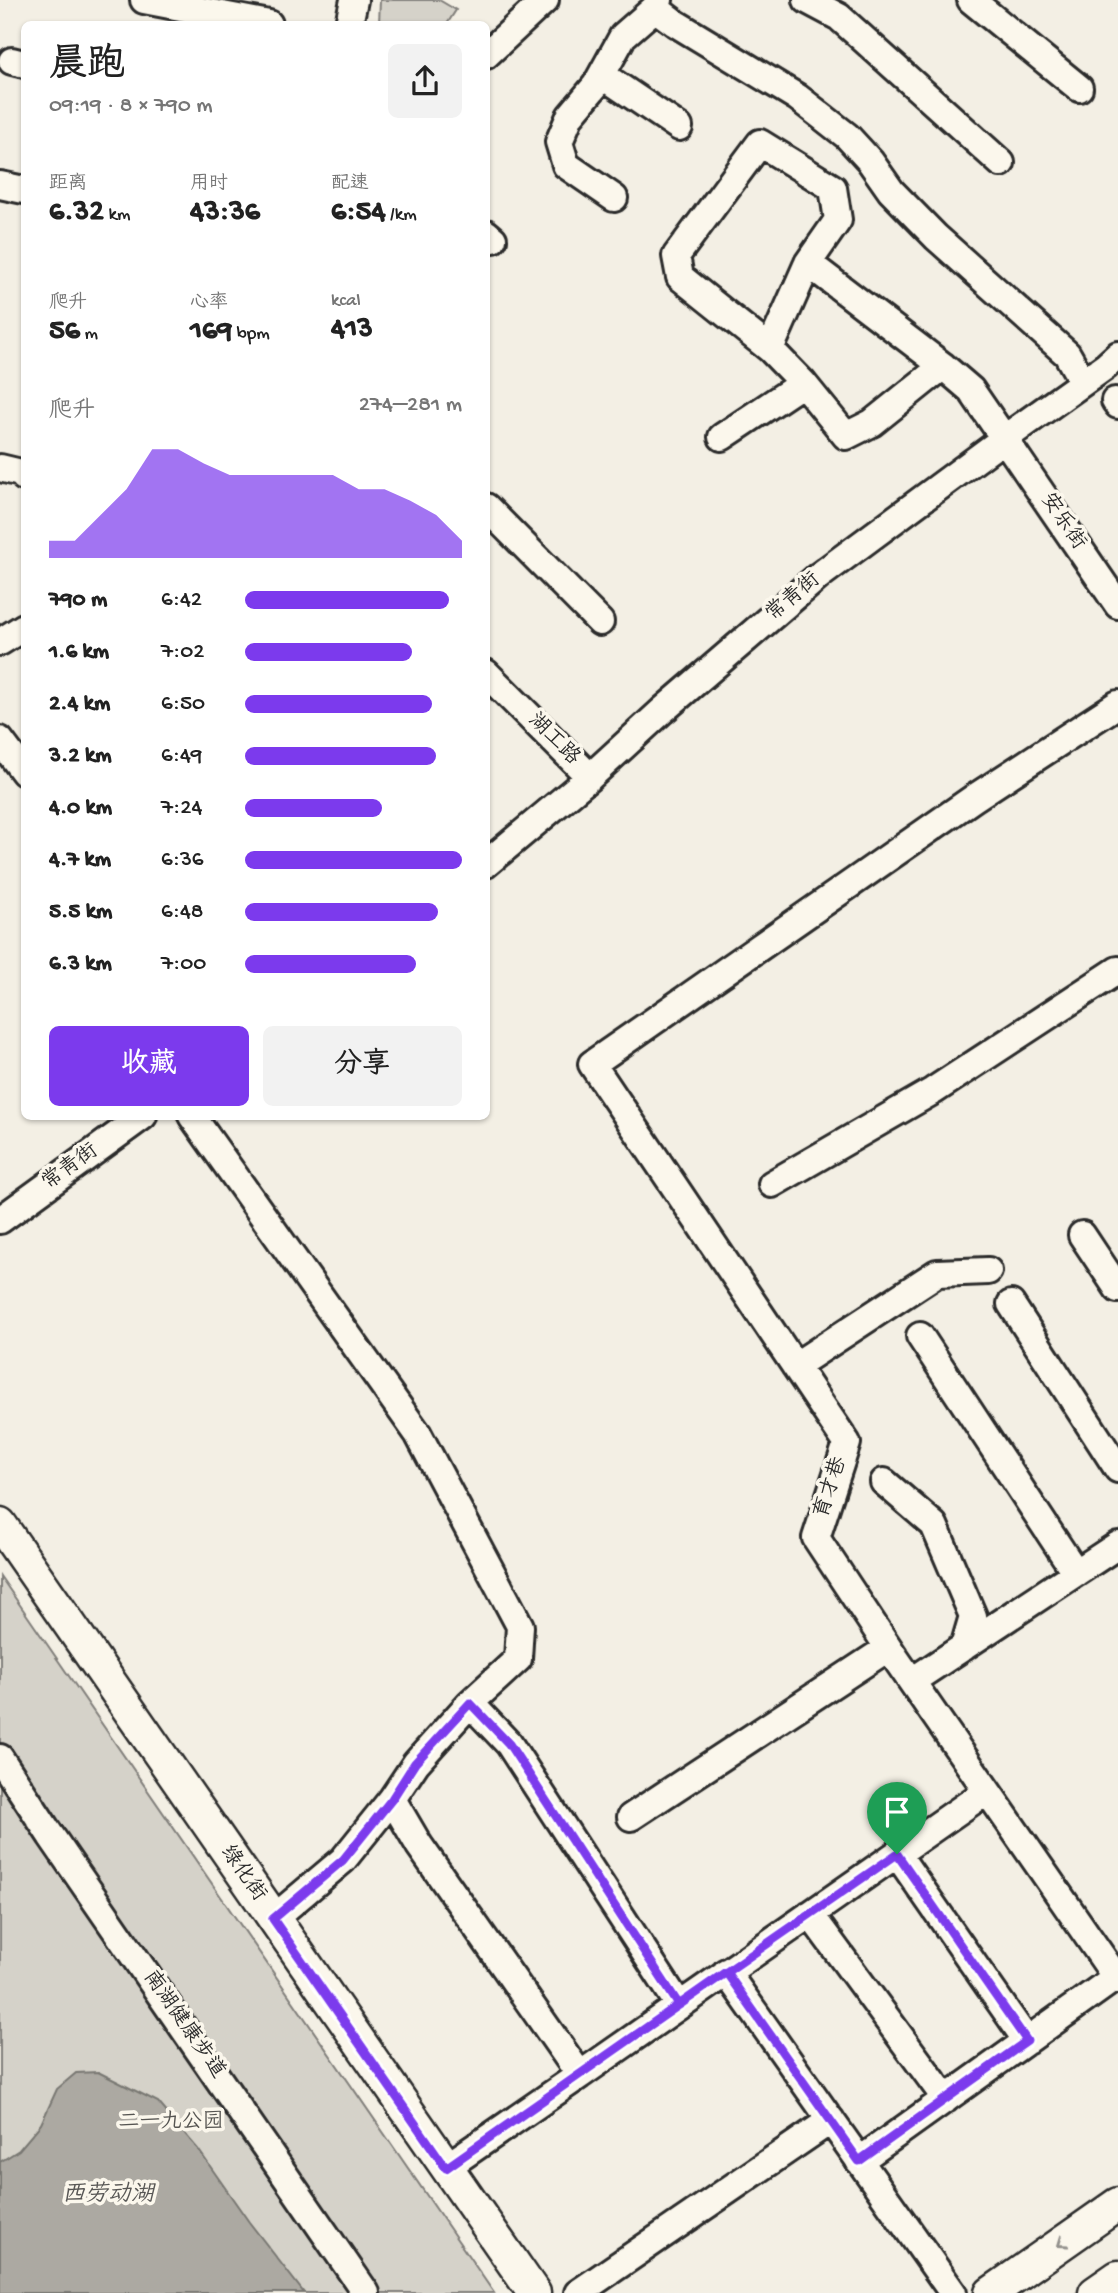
<!DOCTYPE html>
<html lang="zh">
<meta charset="utf-8">
<style>
:root{--surface:#fff;--page:#f2f2f2;--text:#222;--muted:#767676;--accent:#7c3aed}
body{margin:0;font-family:"Gochi Hand","LXGW WenKai TC",sans-serif;background:var(--page);color:var(--text);height:100vh;display:flex;flex-direction:column;font-size:26px;white-space:nowrap}
*{box-sizing:border-box;margin:0}
p{font-size:23px;color:var(--muted)}
.icon{flex:none;width:38px;height:38px;fill:none;stroke:currentColor;stroke-width:2;stroke-linecap:round;stroke-linejoin:round}
.map{position:relative;flex:1;overflow:hidden}
.drawer{position:absolute;left:21px;top:21px;width:469px;height:1099px;display:flex;flex-direction:column;background:var(--surface);border-radius:10px;box-shadow:0 2px 5px #0004}
.drawer>*{flex:none}
.pin{position:absolute;display:grid;place-items:center;width:60px;height:60px;color:#fff;margin:-72px -30px;border-radius:50% 50% 50% 0;rotate:-45deg;box-shadow:0 0 7px #0007}
.pin .icon{rotate:45deg}
.round{display:grid;place-items:center;flex:none;width:74px;height:74px;border-radius:10px;background:var(--page)}
.headline{display:flex;align-items:center;justify-content:space-between;height:119px;padding:0 28px}
h1{font-size:38px;font-weight:700;line-height:52px}
.figures{display:grid;grid-template-columns:repeat(3,1fr);gap:10px;height:119px;padding:7px 28px}
.figures div{display:grid;align-content:center}
.figures b{font-size:30px;font-weight:700}
.figures small{font-size:19px;font-weight:400}
.figures p{font-size:19px}
.chart{height:196px;padding:14px 28px}
.chart p{display:flex;justify-content:space-between}
.chart svg{width:100%;height:126px;margin-top:7px;fill:var(--accent);opacity:.7}
.action{display:flex;gap:14px;margin-top:auto;padding:14px 28px}
.action a{flex:1;height:80px;border-radius:10px;background:var(--accent);color:#fff;font-size:28px;font-weight:700;line-height:80px;text-align:center}
.action a+a{background:var(--page);color:var(--text)}
ul{padding:0 28px;list-style:none;font-size:23px}
li{display:grid;grid-template-columns:112px 84px 1fr;align-items:center;height:52px}
li i{height:18px;border-radius:9px;background:var(--accent)}
.map>svg:first-child{display:block}
.green{fill:#d5d2c9;stroke:#807e7a;stroke-width:2}
.water{fill:#aca9a2;stroke:#787772;stroke-width:2}
.lines{fill:none;stroke-linecap:round;stroke-linejoin:round}
.minor-casing{stroke:#2b2b2b;stroke-width:32}
.major-casing{stroke:#2b2b2b;stroke-width:37}
.minor{stroke:#fbf7ec;stroke-width:26}
.major{stroke:#fbf7ec;stroke-width:32}
.oneway{stroke:#93918c}
.route-casing{stroke:#fff;stroke-width:14}
.route{stroke:#7c3aed;stroke-width:9}
.labels{text-anchor:middle;dominant-baseline:central;stroke-width:7;stroke-linejoin:round;paint-order:stroke}
.street-label{font-size:21px;fill:#2b2b2b;stroke:#fbf7ec}
.park-label{font-size:21px;fill:#565552;stroke:#fbf7ec}
.water-label{font-size:23px;font-style:italic;fill:#585755;stroke:#fbf7ec}
</style>
<div class="map">
<svg width="1118" height="2293" viewBox="0 0 1118 2293">
<rect width="100%" height="100%" fill="#f3efe4"/>
<filter id="ink" filterUnits="userSpaceOnUse"><feTurbulence type="fractalNoise" baseFrequency=".0143" numOctaves="2"/><feDisplacementMap in="SourceGraphic" scale="14" xChannelSelector="R" yChannelSelector="G"/><feConvolveMatrix kernelMatrix="1 2 1 2 8 2 1 2 1" color-interpolation-filters="sRGB"/></filter>
<g filter="url(#ink)">
<path class="green" d="M380,0h59l17,10 -9,14h-68z
M0,1576l494,717h-494z"/>
<path class="water" d="M98,2072l60,30 40,47 51,73 55,71h-304v-131l19,-12 22,-26 16,-35 19,-16z"/>
<g class="lines">
<defs>
<path id="minor" d="M144,0l125,24
M807,0l32,17 162,146
M971,0l108,88
M655,8l20,15 122,74 50,39 23,25 21,30 45,46 131,117 16,28
M349,24l5,-24
M486,55l59,-55
M12,61l12,3
M602,75l77,52
M0,185l24,5
M614,198l-48,-33 -7,-23 11,-26 26,-31 27,-49 32,-28 4,-8
M486,233l7,6
M808,263l135,103 28,24 147,215
M770,349l38,-86 30,-43 -5,-32 -73,-45 -84,113 4,21 90,72 33,34 43,53 26,-13 71,-57
M1115,401l3,4
M722,437l81,-54
M0,468l21,5 3,4
M486,507l114,115
M0,642l24,-15
M486,673l104,104
M1118,704l-144,94 -382,266 255,379 -31,95 80,121 222,321
M0,740l24,32
M486,864l104,-87 72,-66 158,-136 185,-137 101,-72 12,-11
M192,1116l226,318 102,192 -2,33 -48,44 -54,60 -24,36 27,46 161,230 -135,93
M772,1184l161,-93 185,-121
M0,1220l143,-104
M1082,1235l36,54
M1011,1304l107,165
M920,1336l156,237
M795,1366l142,-93 51,-2
M884,1482l50,43 39,91 -9,31
M912,1681l206,-136
M470,1703l39,41 170,261
M0,1758l51,78 315,457
M631,1817l257,-169
M897,1854l130,187
M810,1914l136,185
M273,1919l70,-59 49,-61
M726,1972l227,321
M580,2075l407,-284
M859,2161l257,-184
M578,2293l253,-173"/>
<path id="major" d="M0,1524l534,769
M991,2293l127,-89
M1095,2293l23,-16"/>
</defs>
<use href="#minor" class="minor-casing"/>
<use href="#major" class="major-casing"/>
<use href="#minor" class="minor"/>
<use href="#major" class="major"/>
</g>
<defs><path id="oneway-chevron" d="M-2-3.5L2.5 0L-2 3.5" fill="none" stroke-width="1.6" stroke-linecap="round" stroke-linejoin="round" transform="scale(1.75)"/></defs>
<use class="oneway" href="#oneway-chevron" transform="translate(1062 2243) rotate(145)"/>
</g>
<g class="lines" filter="url(#ink)">
<defs>
<path id="route" d="M897,1854l-218,151 -170,-261 -39,-41 -55,60 -23,36 -49,61 -70,59 173,249 280,-196 133,189 168,-120 -130,-187"/>
</defs>
<use href="#route" class="route-casing"/>
<use href="#route" class="route"/>
</g>
<g class="labels">
<g class="street-label">
<text transform="translate(1062 522) rotate(56)">安乐街</text>
<text transform="translate(794 598) rotate(-40)">常青街</text>
<text transform="translate(553 740) rotate(45)">湖工路</text>
<text transform="translate(71 1168) rotate(-36)">常青街</text>
<text transform="translate(832 1488) rotate(-72)">育才巷</text>
<text transform="translate(242 1874) rotate(55)">绿化街</text>
<text transform="translate(183 2025) rotate(55)">南湖健康步道</text>
</g>
<g class="park-label">
<text x="171" y="2123">二一九公园</text>
</g>
<g class="water-label">
<text x="108" y="2195">西劳动湖</text>
</g>
</g>
</svg>
<div class="pin" style="left:897px;top:1854px;background:#1e9e55"><svg class="icon" aria-label="arrive" viewBox="0 0 24 24"><path d="M6 21V4h12l-3 4 3 4H6"/></svg></div>
<section class="drawer">
<div class="headline"><div><h1>晨跑</h1><p>09:19 · 8 × 790 m</p></div><a class="round"><svg class="icon" aria-label="share" viewBox="0 0 24 24"><path d="M12 15V3M7 8l5-5 5 5M5 13v7h14v-7"/></svg></a></div>
<div class="figures">
<div><p>距离</p><b>6.32<small> km</small></b></div>
<div><p>用时</p><b>43:36</b></div>
<div><p>配速</p><b>6:54<small> /km</small></b></div>
</div>
<div class="figures">
<div><p>爬升</p><b>56<small> m</small></b></div>
<div><p>心率</p><b>169<small> bpm</small></b></div>
<div><p>kcal</p><b>413</b></div>
</div>
<div class="chart"><p><span>爬升</span>274–281 m</p>
<svg viewBox="0 0 160 44" preserveAspectRatio="none"><path d="M0 44V38L10 38L20 29L30 20L40 6L50 6L60 11L70 15L80 15L90 15L100 15L110 15L120 20L130 20L140 24L150 29L160 38V44z"/></svg>
</div>
<ul>
<li><b>790 m</b>6:42<i style="width:94%"></i></li>
<li><b>1.6 km</b>7:02<i style="width:77%"></i></li>
<li><b>2.4 km</b>6:50<i style="width:86%"></i></li>
<li><b>3.2 km</b>6:49<i style="width:88%"></i></li>
<li><b>4.0 km</b>7:24<i style="width:63%"></i></li>
<li><b>4.7 km</b>6:36<i style="width:100%"></i></li>
<li><b>5.5 km</b>6:48<i style="width:89%"></i></li>
<li><b>6.3 km</b>7:00<i style="width:79%"></i></li>
</ul>
<div class="action"><a>收藏</a><a>分享</a></div>
</section>
</div>
